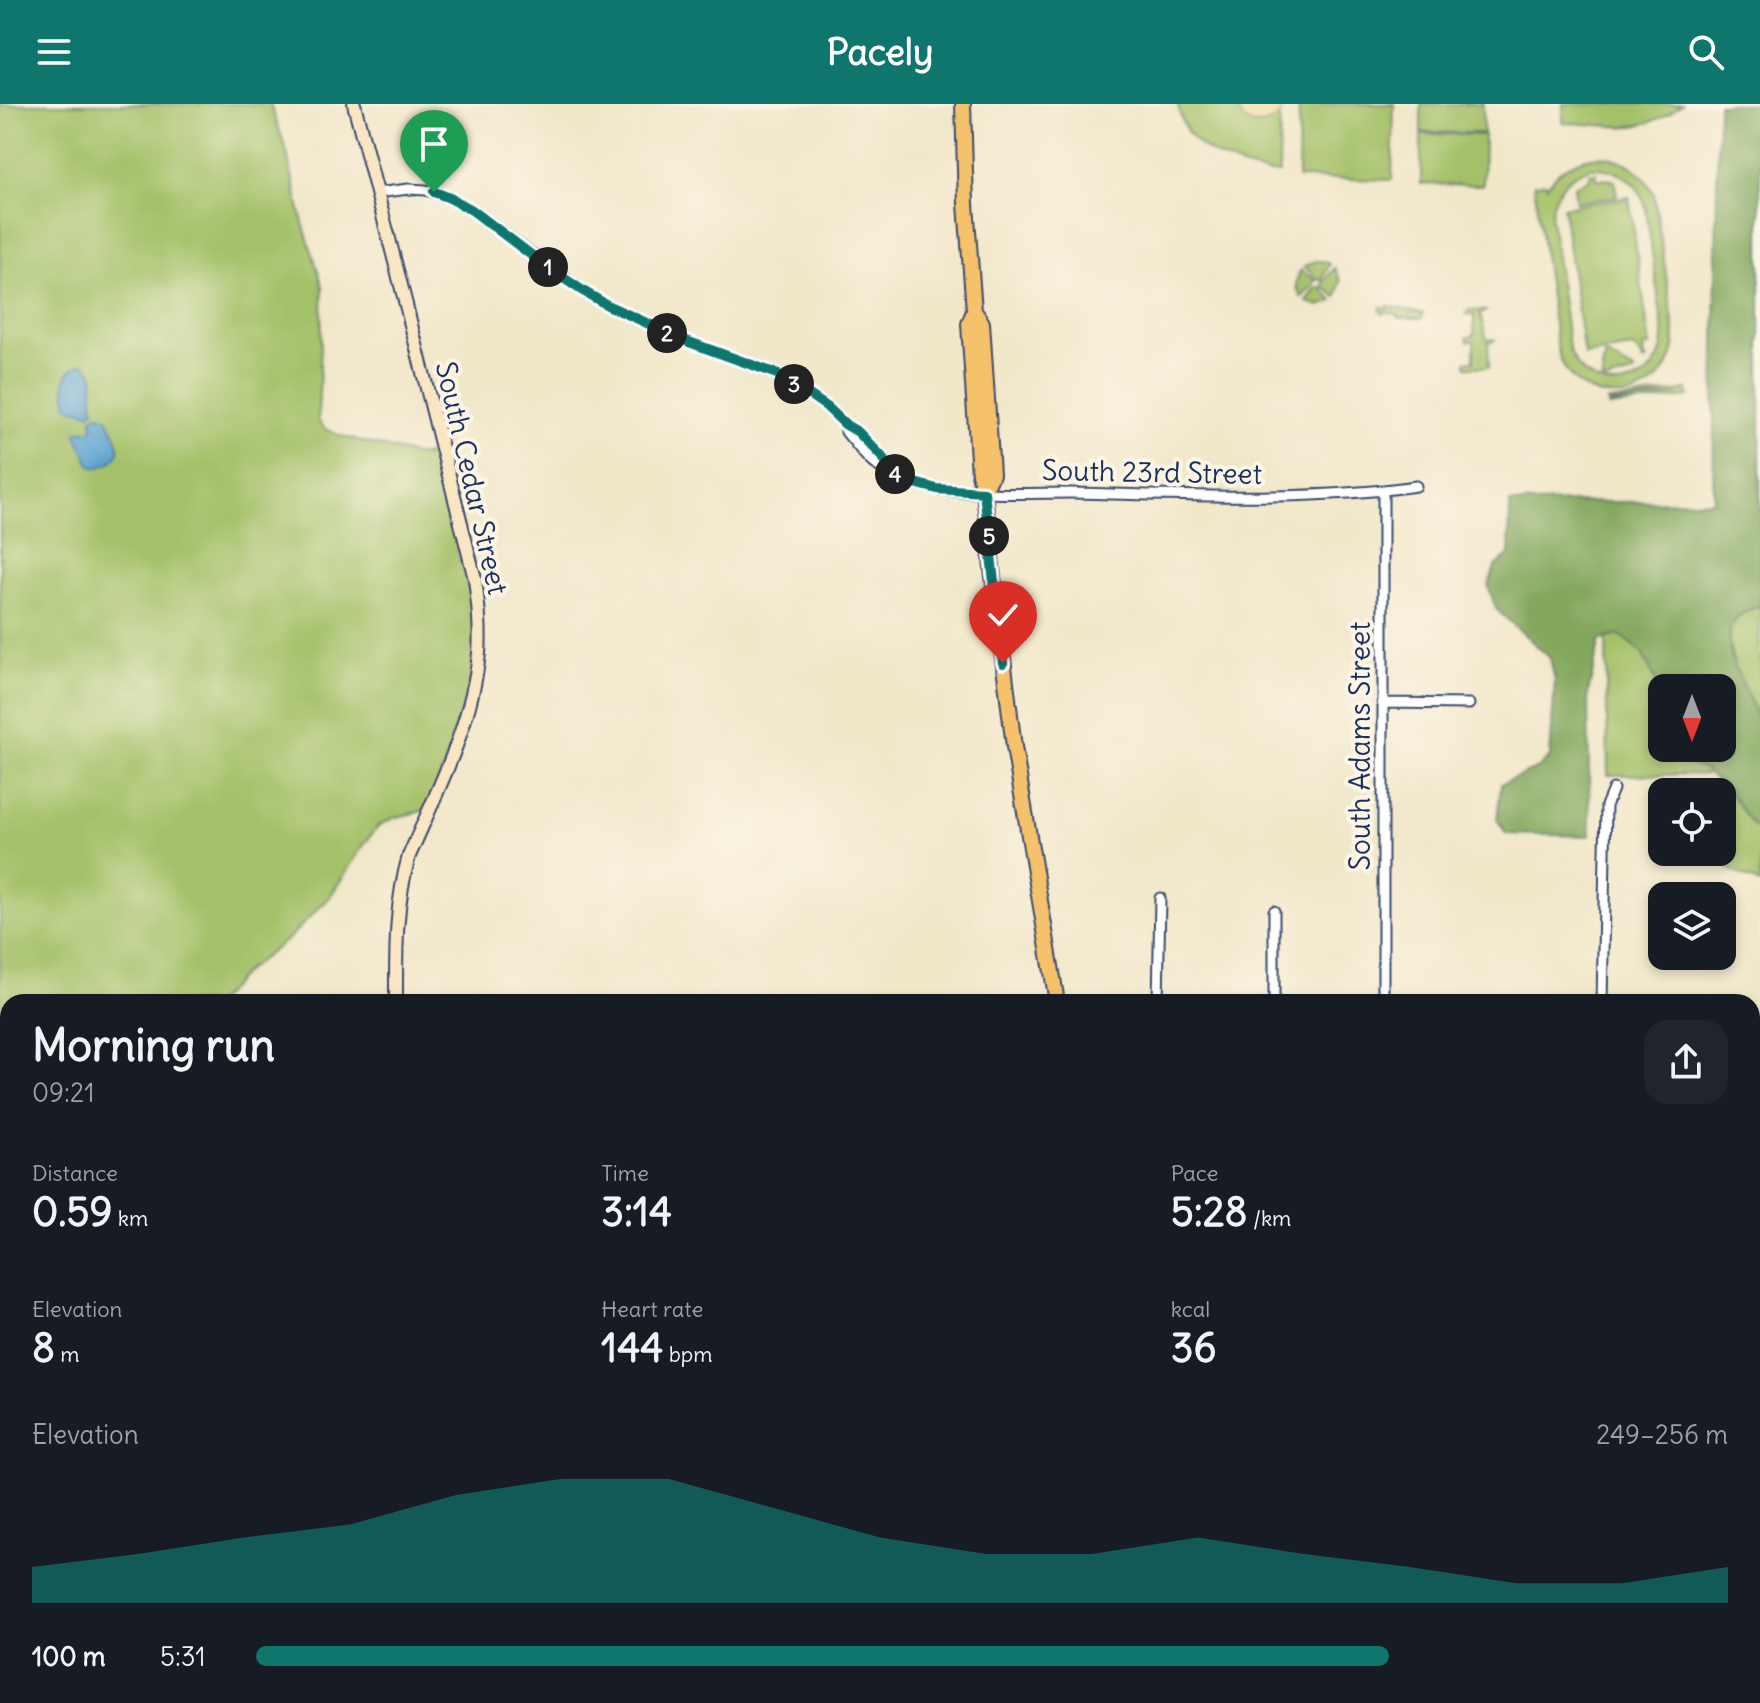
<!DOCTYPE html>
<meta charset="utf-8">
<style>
:root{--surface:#171b24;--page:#20242c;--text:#f1f3f6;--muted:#9ea1a6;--accent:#0f766e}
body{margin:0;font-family:Delius,sans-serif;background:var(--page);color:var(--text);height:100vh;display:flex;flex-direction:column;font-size:30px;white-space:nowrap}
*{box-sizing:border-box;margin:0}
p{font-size:26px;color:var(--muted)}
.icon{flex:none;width:44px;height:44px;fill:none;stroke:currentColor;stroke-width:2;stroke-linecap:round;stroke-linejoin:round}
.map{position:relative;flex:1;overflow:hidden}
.sheet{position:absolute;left:0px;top:890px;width:1760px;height:710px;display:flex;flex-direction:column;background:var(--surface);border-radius:24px 24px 0 0;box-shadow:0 4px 12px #0003}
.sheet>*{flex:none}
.needle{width:52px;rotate:180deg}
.controls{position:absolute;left:1648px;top:570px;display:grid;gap:16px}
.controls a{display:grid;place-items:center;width:88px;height:88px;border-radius:16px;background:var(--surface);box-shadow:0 4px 12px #0003;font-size:40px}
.pin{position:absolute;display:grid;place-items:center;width:68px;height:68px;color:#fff;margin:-82px -34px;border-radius:50% 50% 50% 0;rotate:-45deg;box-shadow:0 0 8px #0007}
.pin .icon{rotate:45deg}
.km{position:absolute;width:40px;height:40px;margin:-20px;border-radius:50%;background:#222;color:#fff;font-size:22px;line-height:40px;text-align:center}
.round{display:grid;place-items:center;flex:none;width:84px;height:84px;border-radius:24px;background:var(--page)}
.head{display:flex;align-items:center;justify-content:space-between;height:136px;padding:0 32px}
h1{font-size:44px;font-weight:800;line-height:60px}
.stats{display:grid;grid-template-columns:repeat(3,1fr);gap:12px;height:136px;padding:8px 32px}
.stats div{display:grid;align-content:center}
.stats b{font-size:40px;font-weight:800}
.stats small{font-size:22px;font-weight:400}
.stats p{font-size:22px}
.chart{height:224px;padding:16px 32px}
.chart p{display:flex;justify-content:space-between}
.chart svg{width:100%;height:144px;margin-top:8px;fill:var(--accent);opacity:.7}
ul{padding:0 32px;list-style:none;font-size:26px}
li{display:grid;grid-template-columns:128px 96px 1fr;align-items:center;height:60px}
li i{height:20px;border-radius:10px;background:var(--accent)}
header{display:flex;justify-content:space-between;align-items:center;height:104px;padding:0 32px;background:var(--accent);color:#fff;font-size:36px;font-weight:800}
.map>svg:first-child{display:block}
.green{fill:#a4c169;stroke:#607864;stroke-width:2;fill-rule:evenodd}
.forest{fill:#83a75d;stroke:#4f6b5e;stroke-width:2}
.sand{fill:#eeda9e;stroke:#84847e;stroke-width:2}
.water{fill:#5ca3d2;stroke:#3c6998;stroke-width:2}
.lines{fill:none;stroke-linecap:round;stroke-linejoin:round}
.street-casing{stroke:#3b4b6e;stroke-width:13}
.secondary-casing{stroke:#3b4b6e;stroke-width:16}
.primary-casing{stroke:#3b4b6e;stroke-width:18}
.street{stroke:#fff;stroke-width:9}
.secondary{stroke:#fbe6c4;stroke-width:12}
.primary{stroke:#f5c16b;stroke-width:14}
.route-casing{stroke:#fff;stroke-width:16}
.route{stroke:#0f766e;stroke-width:10}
.labels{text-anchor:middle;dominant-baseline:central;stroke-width:8;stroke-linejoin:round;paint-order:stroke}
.street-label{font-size:28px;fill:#1b2f5e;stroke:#fcf5e5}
</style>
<header><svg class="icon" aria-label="menu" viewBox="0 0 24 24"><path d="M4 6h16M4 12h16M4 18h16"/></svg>Pacely<svg class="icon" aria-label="search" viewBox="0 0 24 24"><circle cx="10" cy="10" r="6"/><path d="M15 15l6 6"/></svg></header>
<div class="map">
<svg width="1760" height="1599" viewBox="0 0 1760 1599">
<rect width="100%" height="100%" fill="#fcf5e5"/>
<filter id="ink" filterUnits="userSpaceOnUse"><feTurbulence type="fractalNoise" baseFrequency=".0125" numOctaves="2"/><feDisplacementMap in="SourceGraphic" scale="16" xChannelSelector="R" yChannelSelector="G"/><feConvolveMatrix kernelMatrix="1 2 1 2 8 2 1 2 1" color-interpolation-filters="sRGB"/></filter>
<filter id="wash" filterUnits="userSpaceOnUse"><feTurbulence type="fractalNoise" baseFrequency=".006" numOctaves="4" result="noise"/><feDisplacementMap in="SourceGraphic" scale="32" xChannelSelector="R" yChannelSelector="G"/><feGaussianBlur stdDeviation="1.8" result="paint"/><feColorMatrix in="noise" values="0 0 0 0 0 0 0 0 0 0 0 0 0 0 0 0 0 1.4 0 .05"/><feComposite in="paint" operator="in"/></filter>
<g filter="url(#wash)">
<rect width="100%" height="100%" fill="#f1e7c9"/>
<path class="green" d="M0,0h270l16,45 17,74 20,64 -5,133 7,9 16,7 74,19 30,1 30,123v97l-43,126 -10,9 -29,7 -15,8 -17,23 -32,49 -41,41 -42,32 -29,31h-209v49h-8z
M1178,0h102l-1,69c-16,1 -28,-3 -43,-9 -31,-12 -53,-24 -58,-60z
M1299,0h95l-2,76 -94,-2z
M1421,0h62v29l-62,-1z
M1563,0h119c-45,35 -69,19 -119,19z
M1760,0v780l-29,-14 -11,-9 2,-69h-2v-18l-112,1 -2,-142h107zM1662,584h60v60h-60z
M1421,30l63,1 -1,50 -62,-1z
M1602,52c24,3 42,16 52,38l21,141c-1,75 -105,84 -118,11l-23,-162 12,-1 1,3c13,-19 31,-29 55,-30zM1591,64c28,-1 49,14 55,41l17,122c4,61 -76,75 -94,17l-18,-129c1,-27 15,-44 40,-51z
M1596,69l1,6 17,1 3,16 -41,6 -2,-16 16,-7v-5z
M1629,93l21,149 -7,1 1,9 3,4 -4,2 -1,-5 -9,-9 -49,7 -21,-148z
M1316,157h7l7,3 -9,16 -4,-1 -13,-13z
M1335,164l6,13 -4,16 -15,-11 3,-4 -2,-1z
M1301,166l15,11 -14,17c-7,-9 -7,-18 -1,-28z
M1316,183l5,1 12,13 -13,5 -13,-4z
M1388,202l35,7 -1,5h-24v-3l-13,-4 -1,3 -4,-2 1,-5 6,1z
M1469,206l18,1 -7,3 7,25h8l-1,2 -6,1 1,25h-20l-3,-2v-4h8v-20h-6l-1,-3 7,-2v-21l-8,-1z
M1606,251l28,16 -1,3 -30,8 -1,-14z
M1688,286l1,7 -81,10v-2l70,-10 -70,9 -1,-2z
M714,1592h280v7h-280z"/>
<path class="forest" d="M1718,0h42v502c-66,18 -7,84 0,122 0,10 0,22 0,31 0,23 0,47 0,70l-7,-3 -26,-37 -25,-21 -22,-6 -12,-12 -1,-2h55v-60h-60v6l-20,-41 -22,-18 -20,5 -12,53 2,143 -84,-2 -9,-15 4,-35 37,-16 12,-11 5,-76 -5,-23 -54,-49 -8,-23 7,-19 14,-12 1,-52 203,-2z"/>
<path class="sand" d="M1235,0h45v12c-19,14 -37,12 -45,-12z"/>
<path class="water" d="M81,260h4c13,13 7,16 8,32 0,5 1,9 1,14l-5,3 -18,-5 -3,-2c-4,-20 -9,-32 13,-42z
M97,310l4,2h5c12,24 25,44 -11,52l-5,-4 -14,-29 2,-4 13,-1 2,-3 -1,-9z"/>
</g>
<g filter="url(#ink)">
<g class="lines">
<defs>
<path id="street" d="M376,89l33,-4 17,1 24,8 22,12 111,81 26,15 80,36 88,32 50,33 19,18 12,7 24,25 8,14
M846,321v7l4,5c8,9 15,20 24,27 6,4 31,16 39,19 41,14 112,10 157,10 115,2 232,9 346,-7
M1382,599l87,1
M1158,898l2,-104
M1274,898v-91
M1383,898v-511
M1602,898l4,-196 7,-17
M0,1246h8
M1752,1288h8
M1752,1441h8
M244,1592v7
M701,1592v7
M1007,1592v7
M1295,1592v7
M1680,1592l80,1
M124,1599v-7
M1432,1599v-7
M1567,1599v-7"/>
<path id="secondary" d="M354,0l49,189 72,286c3,24 6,49 4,74 -7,71 -42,138 -70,203 -14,49 -13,96 -13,146
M0,1514h8
M1162,1592l1,7
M397,1599v-7
M1718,1599v-7"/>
<path id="primary" d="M963,0l3,100 8,107 -5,13 10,150 5,18 9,85 21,170 43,255
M974,207l8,12 10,151 -8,18
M0,947h8
M1752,948h8"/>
</defs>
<use href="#street" class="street-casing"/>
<use href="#secondary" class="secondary-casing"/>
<use href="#primary" class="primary-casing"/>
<use href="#street" class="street"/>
<use href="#secondary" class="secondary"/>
<use href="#primary" class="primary"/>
</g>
</g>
<g class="lines" filter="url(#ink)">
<defs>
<path id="route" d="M434,88l16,6 22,12 75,57 36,24 26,15 80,36 88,32 15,9 35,24 19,18 12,7 24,25 8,14 10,6 11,5 26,7 47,3 19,171"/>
</defs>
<use href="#route" class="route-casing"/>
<use href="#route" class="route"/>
</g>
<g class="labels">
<g class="street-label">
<text transform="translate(1152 368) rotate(1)">South 23rd Street</text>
<text transform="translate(472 374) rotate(77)">South Cedar Street</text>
<text transform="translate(1360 642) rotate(-90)">South Adams Street</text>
</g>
</g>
</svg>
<div class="controls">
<a><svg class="needle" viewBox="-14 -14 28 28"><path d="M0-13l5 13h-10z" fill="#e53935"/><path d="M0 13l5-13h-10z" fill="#9ea1a6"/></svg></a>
<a><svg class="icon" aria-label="locate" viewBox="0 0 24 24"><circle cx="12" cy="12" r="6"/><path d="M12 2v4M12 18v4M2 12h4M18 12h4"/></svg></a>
<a><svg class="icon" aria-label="layers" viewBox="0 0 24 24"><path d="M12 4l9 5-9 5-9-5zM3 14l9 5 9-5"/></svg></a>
</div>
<div class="pin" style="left:434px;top:88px;background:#1e9e55"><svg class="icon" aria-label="arrive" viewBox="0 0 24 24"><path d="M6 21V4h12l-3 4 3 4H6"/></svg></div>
<div class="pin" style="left:1003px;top:559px;background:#d93025"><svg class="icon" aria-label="check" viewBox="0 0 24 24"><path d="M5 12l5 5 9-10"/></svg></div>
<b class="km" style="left:548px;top:163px">1</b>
<b class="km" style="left:667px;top:229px">2</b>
<b class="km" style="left:794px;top:280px">3</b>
<b class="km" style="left:895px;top:370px">4</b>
<b class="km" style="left:989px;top:432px">5</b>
<section class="sheet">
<div class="head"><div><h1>Morning run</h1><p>09:21</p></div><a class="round"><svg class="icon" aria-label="share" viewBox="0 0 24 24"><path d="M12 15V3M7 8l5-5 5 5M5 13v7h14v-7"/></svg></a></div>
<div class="stats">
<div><p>Distance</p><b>0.59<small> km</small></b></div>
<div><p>Time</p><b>3:14</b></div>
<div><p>Pace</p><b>5:28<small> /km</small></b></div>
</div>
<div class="stats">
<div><p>Elevation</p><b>8<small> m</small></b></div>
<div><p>Heart rate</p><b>144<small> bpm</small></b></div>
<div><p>kcal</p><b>36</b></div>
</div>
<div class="chart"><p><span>Elevation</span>249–256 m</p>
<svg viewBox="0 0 160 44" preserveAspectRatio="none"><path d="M0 44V33L10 29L20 24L30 20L40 11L50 6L60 6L70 15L80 24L90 29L100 29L110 24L120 29L130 33L140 38L150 38L160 33V44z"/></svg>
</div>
<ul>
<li><b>100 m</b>5:31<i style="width:77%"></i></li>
</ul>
</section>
</div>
